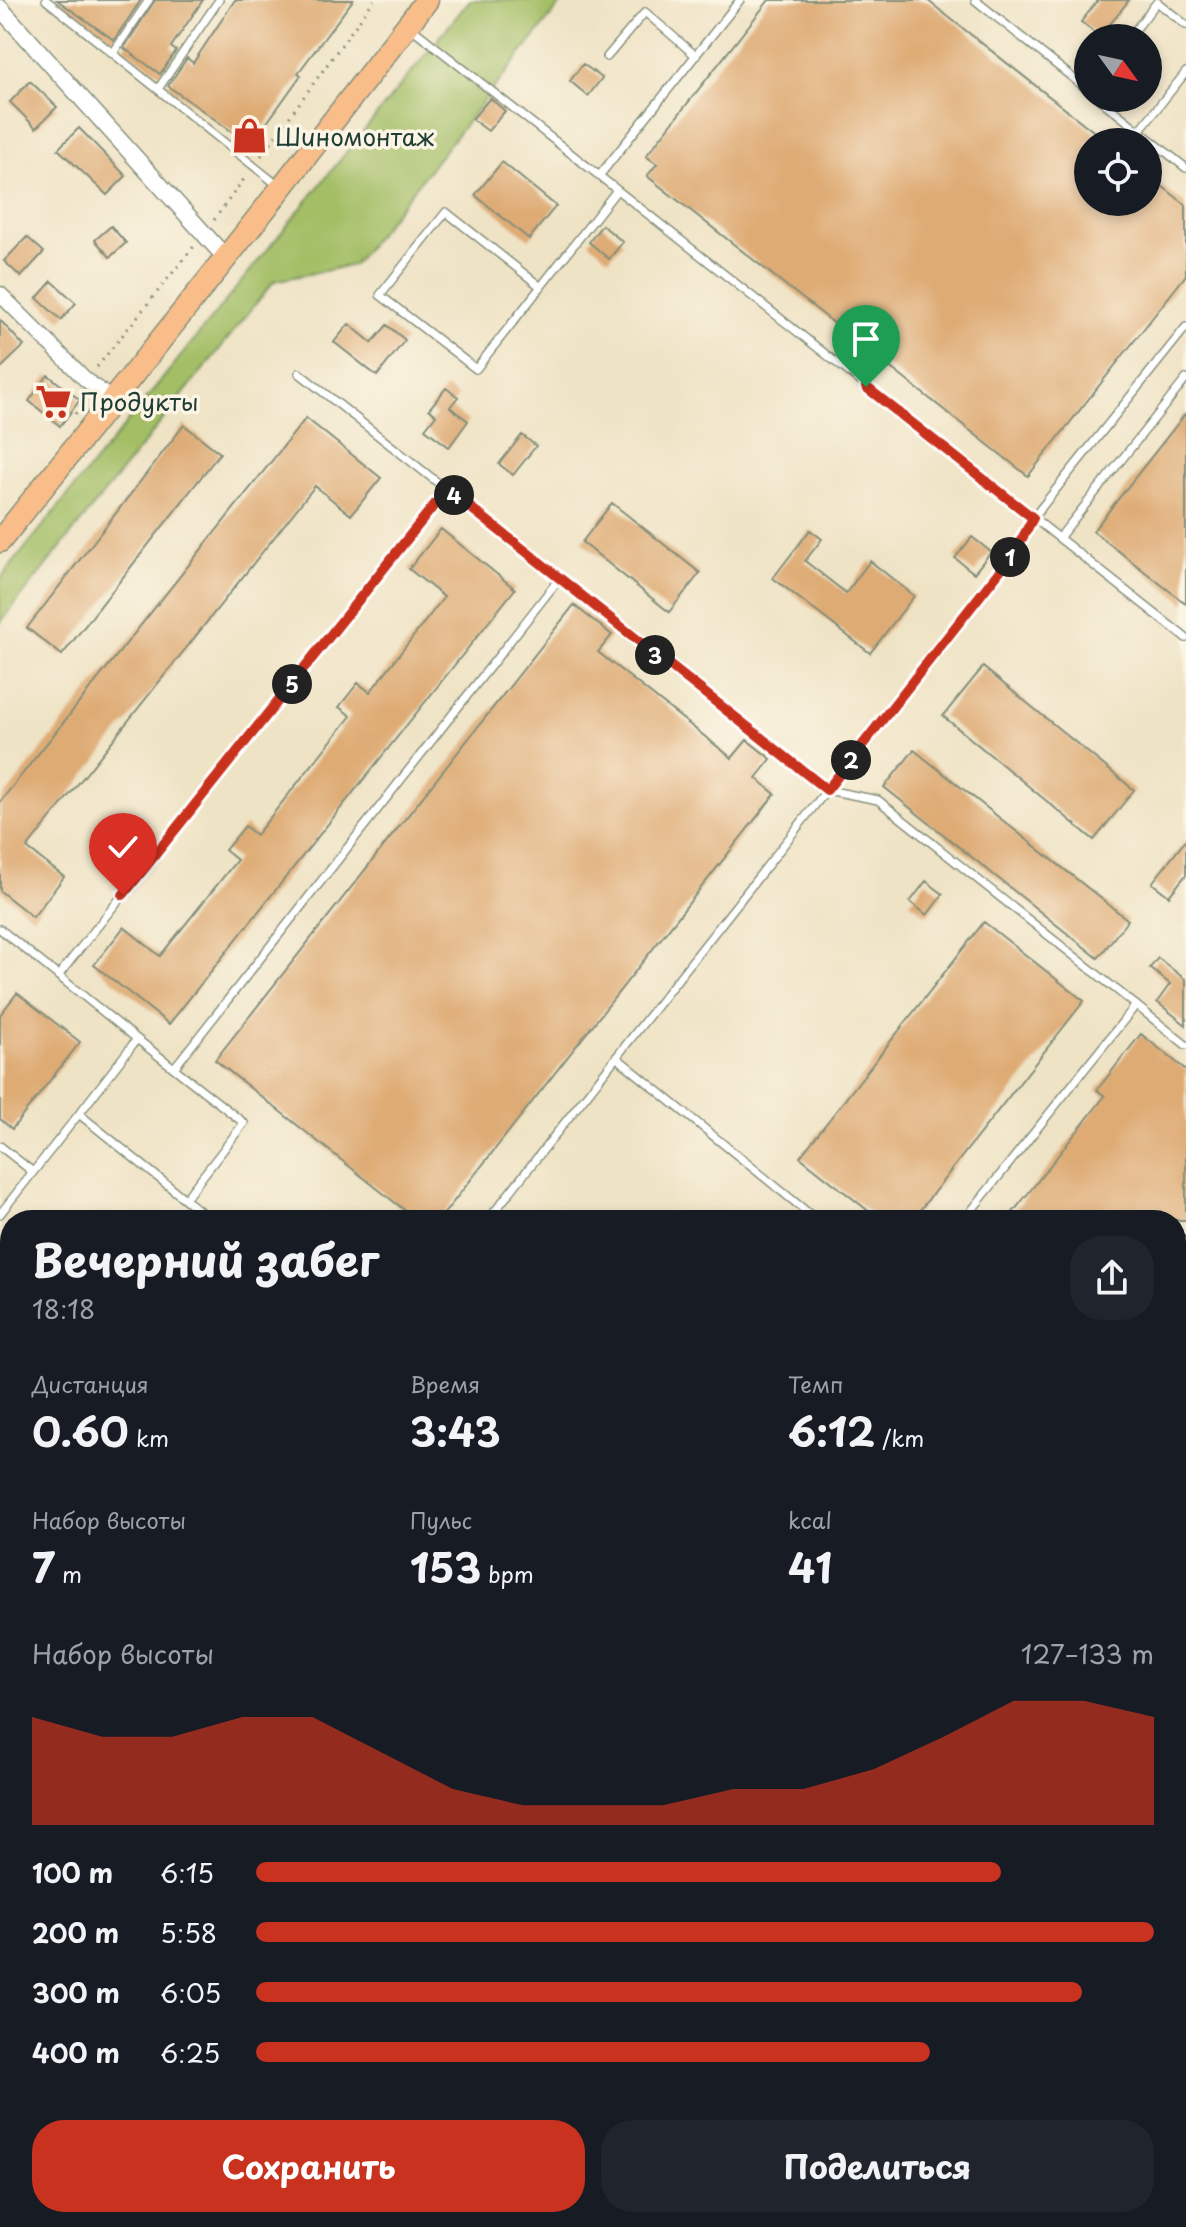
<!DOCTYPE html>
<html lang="ru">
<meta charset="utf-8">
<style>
:root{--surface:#171b24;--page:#20242c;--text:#f1f3f6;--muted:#9ea1a6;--accent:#c8321e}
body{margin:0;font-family:"Playpen Sans",sans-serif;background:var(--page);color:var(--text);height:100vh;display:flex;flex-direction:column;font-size:30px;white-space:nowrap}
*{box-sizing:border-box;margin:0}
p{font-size:26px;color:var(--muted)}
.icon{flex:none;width:44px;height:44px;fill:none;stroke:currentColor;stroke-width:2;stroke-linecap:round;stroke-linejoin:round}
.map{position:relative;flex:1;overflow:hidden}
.panel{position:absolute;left:0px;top:1210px;width:1186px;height:1018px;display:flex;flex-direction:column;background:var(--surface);border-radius:32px 32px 0 0;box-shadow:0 4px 12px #0003}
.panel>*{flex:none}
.needle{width:52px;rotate:123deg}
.tools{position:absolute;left:1074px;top:24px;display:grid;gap:16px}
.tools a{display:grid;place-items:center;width:88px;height:88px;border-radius:50%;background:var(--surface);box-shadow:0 4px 12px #0003;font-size:40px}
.pin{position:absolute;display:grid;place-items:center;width:68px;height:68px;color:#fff;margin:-82px -34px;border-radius:50% 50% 50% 0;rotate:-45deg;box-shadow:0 0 8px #0007}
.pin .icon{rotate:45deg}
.km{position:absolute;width:40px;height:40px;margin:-20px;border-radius:50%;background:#222;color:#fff;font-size:22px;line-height:40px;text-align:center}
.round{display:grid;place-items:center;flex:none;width:84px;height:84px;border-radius:32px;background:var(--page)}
.headline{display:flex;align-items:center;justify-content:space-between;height:136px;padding:0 32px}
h1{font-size:44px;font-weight:700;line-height:60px}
.stats{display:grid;grid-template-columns:repeat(3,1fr);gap:12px;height:136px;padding:8px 32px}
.stats div{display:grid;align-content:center}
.stats b{font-size:40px;font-weight:700}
.stats small{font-size:22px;font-weight:400}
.stats p{font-size:22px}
.chart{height:224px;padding:16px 32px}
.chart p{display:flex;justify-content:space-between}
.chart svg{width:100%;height:144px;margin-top:8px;fill:var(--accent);opacity:.7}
.cta{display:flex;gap:16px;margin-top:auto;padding:16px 32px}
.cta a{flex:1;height:92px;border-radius:32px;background:var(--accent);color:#fff;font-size:32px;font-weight:700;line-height:92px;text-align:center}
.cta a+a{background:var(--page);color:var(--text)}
ul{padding:0 32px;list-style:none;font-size:26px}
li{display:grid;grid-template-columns:128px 96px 1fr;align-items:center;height:60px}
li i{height:20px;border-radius:10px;background:var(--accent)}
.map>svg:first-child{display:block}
.green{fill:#a3be65;stroke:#617e4c;stroke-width:2}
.forest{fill:#82a55a;stroke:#507147;stroke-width:2}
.building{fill:#deab75}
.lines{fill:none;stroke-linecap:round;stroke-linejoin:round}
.service-casing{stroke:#87907c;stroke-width:10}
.minor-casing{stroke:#87907c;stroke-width:17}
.tertiary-casing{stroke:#87907c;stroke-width:19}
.secondary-casing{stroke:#87907c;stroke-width:23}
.trunk-casing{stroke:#87907c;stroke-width:25}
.path{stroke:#87907c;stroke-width:3;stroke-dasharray:2 6;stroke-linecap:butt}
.service{stroke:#fff;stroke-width:7}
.minor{stroke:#fff;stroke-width:14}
.tertiary{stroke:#fff;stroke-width:16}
.secondary{stroke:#fce5d0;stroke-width:20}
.trunk{stroke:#f8bd89;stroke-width:22}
.rail{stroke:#1f3d34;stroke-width:5;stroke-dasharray:12 6;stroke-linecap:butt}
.route-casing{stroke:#fff;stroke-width:16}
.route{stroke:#c8321e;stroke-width:10}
.labels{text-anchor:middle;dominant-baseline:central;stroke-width:7;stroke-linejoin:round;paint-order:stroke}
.poi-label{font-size:24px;fill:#1f3d34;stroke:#fcf5e5;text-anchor:start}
</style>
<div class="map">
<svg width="1186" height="2227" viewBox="0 0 1186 2227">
<rect width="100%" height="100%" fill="#fcf5e5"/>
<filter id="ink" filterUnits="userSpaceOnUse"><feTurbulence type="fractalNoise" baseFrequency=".0125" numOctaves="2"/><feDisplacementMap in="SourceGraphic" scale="16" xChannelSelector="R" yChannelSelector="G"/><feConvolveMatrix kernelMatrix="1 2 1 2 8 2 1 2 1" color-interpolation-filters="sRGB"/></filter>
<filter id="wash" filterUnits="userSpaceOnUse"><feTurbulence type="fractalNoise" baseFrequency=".006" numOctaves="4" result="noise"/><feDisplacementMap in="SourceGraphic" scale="32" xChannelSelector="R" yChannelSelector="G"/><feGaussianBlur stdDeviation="1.8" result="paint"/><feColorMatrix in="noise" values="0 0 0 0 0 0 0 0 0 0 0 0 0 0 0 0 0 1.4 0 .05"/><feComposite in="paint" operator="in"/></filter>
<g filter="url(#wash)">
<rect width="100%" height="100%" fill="#efe3c5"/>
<path class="green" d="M470,0h94l-211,265 -79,16 -274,342v-44z"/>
<path class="forest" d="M0,2150l10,8v60h78l8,7 -2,2h-77l-17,-13z"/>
<g id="blocks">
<path class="building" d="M57,0h84l-27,40z
M155,0h48l-32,47 5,4 -16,23 -36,-26z
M235,0h118l-55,73 3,2 -50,70 -83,-59 19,-28 6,5z
M769,0h158l180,142h-19v60h60v-27l38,30v70l-158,201 -381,-300 10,-12 -11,-8z
M1098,0h31l-29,37 -19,-15z
M583,64l19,14 -14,18 -18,-15z
M30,81l27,26 -21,21 -26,-26z
M490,98l15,13 -17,20 -16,-12z
M79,128l47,48 -19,19 -49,-46z
M502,162l54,44 -27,33 -54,-44z
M602,225l21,17 -14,17 -20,-17z
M111,226l15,17 -16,14 -15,-17z
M27,237l17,15 -23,25 -17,-16z
M52,281l24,22 -15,17 -24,-22z
M0,320l24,26 -24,23z
M349,324l23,19 15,-18 18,15 -28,36 -43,-34z
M48,375l32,25 -20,26 -31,-25z
M446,388l12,9 -8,10 18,14 -19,26 -24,-18 11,-14 -7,-6z
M1186,413v191l-93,-73z
M306,418l75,60 -30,37 -36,-29 -288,362 37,29 -31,40 -33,-26v-89z
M184,425l36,28 -158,202 -35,-27z
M522,435l14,11 -23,29 -14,-11z
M612,503l88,70 -31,39 -87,-70z
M441,529l74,60 -346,435 -75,-59 30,-38 36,29 77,-96 -12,-10 20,-24 11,9 95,-119 -12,-9 19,-24 12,9 74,-95 -35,-28z
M810,530l12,9 -17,22 41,32 24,-32 44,35 -44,57 -97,-75z
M972,537l19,15 -17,21 -19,-15z
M574,605l38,30 -14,17 134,106 15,-18 24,19 -15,19 19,16 -336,426h-22l-202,-160z
M983,667l151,123 -40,50 -151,-124z
M914,750l214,170 -30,38 -214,-171z
M1186,840v35l-17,21 -17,-13z
M926,881l17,13 -16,21 -17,-13z
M984,922l100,79 -172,219h-32l-80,-63z
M1158,958l28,22v45l-29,-23 13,-18 -20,-16z
M17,993l63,49 -68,87 -12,-10v-104z
M1141,1034l45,36v150h-179l98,-124 -8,-6z"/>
</g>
</g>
<g filter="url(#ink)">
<use href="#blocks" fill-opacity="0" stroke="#87907c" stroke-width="2"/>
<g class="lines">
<defs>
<path id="service" d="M46,0l234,187
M975,0l113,90
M409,26l777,612
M1129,38l28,-36 29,23
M113,53l36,-53
M607,57l38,-45 51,44
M158,89l61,-89
M1098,98l88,70
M1139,131l47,-59
M599,176l141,-176
M541,287l-95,-75 -66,83 96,74 141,-179
M299,373l528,417 51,10 308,245
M1059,538l127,-159
M0,929l137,110 -58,75 132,106
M58,976l389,-487
M137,1039l107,84 -59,76
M616,1057l201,163
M174,1068l385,-489
M0,1146l33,26
M0,1214l79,-100
M488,1220l528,-670 17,-32 153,-191
M964,1220l172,-215
M0,1416l10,8
M1176,1510l10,8
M1176,1785l10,-13
M0,1840l10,-13
M0,1941l10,8
M1176,2125l10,-12
M1176,2191l10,8
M351,2218l12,9
M822,2227l7,-9"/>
<path id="minor" d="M0,294l86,86 27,20"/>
<path id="tertiary" d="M0,8l226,250"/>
<path id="secondary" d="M0,2111l10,8
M139,2218l11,9"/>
<path id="trunk" d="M0,541l265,-332 162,-209"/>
</defs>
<use href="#service" class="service-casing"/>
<use href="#minor" class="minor-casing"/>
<use href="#tertiary" class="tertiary-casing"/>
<use href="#secondary" class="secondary-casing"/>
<use href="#trunk" class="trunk-casing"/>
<path class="path" d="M261,156l113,-156
M214,220l33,-45
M97,367l98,-122
M75,414l12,-17
M0,2223l5,4"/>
<use href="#service" class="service"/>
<use href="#minor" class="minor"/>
<use href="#tertiary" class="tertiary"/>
<use href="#secondary" class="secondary"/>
<use href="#trunk" class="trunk"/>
<path class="rail" d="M1176,1244l10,-12
M1176,1938l10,-5
M355,2227l7,-9
M442,2227l8,-9
M690,2227l9,-9"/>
</g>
</g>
<g class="lines" filter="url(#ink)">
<defs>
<path id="route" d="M123,895l324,-406 380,301 189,-240 17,-32 -167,-131"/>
</defs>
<use href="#route" class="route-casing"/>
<use href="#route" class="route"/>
</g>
<defs>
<symbol id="shop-bare" viewBox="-9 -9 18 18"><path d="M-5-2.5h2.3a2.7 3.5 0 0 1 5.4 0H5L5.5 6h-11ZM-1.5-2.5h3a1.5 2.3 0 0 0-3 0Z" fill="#c8321e" stroke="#fcf5e5" stroke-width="2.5" paint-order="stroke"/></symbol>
<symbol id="supermarket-bare" viewBox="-9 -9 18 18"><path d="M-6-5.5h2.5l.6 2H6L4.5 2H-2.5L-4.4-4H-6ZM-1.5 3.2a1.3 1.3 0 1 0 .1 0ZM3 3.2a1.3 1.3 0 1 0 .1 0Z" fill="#c8321e" stroke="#fcf5e5" stroke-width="2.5" paint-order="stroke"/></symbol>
</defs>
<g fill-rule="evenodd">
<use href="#shop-bare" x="224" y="110" width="51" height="51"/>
<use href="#supermarket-bare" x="28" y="376" width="51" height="51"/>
</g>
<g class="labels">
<g class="poi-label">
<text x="275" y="136">Шиномонтаж</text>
<text x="80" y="401">Продукты</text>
</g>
</g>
</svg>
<div class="tools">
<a><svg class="needle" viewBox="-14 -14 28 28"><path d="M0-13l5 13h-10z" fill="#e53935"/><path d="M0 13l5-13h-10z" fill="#9ea1a6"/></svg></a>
<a><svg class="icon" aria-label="locate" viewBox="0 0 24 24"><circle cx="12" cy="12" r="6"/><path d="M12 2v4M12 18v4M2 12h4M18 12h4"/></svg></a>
</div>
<div class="pin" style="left:866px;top:387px;background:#1e9e55"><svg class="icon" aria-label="arrive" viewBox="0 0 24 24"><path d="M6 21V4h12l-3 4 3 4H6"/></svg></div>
<div class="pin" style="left:123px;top:895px;background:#d93025"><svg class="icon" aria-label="check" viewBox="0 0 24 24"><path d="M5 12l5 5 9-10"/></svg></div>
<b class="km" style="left:1010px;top:557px">1</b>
<b class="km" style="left:851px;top:760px">2</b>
<b class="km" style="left:655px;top:655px">3</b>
<b class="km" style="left:454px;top:495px">4</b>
<b class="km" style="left:292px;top:684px">5</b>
<section class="panel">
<div class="headline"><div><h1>Вечерний забег</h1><p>18:18</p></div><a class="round"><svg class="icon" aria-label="share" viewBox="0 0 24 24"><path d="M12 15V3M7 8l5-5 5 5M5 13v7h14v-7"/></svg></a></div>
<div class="stats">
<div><p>Дистанция</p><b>0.60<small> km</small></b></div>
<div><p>Время</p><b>3:43</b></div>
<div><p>Темп</p><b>6:12<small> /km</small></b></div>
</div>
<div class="stats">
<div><p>Набор высоты</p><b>7<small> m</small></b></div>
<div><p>Пульс</p><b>153<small> bpm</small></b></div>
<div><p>kcal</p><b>41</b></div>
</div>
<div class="chart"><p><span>Набор высоты</span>127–133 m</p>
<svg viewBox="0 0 160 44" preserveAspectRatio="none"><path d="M0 44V11L10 17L20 17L30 11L40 11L50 22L60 33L70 38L80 38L90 38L100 33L110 33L120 27L130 17L140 6L150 6L160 11V44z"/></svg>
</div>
<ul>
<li><b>100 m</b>6:15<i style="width:83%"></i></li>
<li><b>200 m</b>5:58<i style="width:100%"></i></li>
<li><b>300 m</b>6:05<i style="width:92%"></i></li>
<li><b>400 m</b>6:25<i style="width:75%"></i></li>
</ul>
<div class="cta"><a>Сохранить</a><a>Поделиться</a></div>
</section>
</div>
